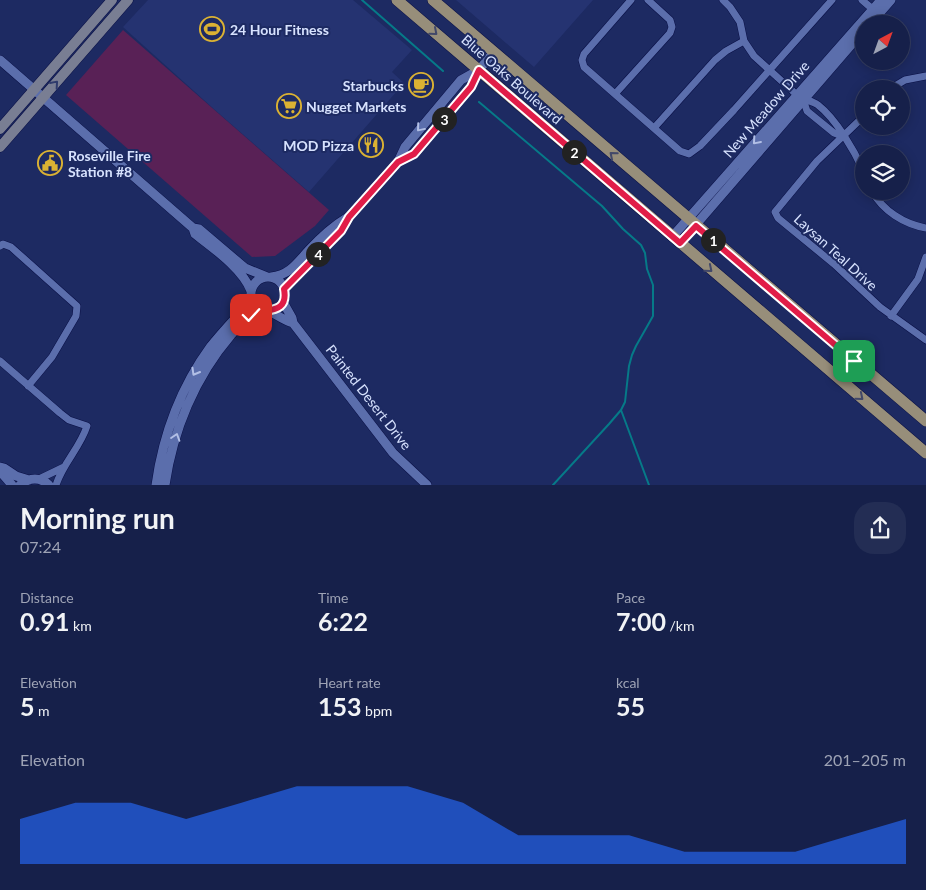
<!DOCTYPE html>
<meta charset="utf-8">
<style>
:root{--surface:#16204a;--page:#232d54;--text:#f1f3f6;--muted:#9ea3b5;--line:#353e62;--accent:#2563eb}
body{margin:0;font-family:Lato,sans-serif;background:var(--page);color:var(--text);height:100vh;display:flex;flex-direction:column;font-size:19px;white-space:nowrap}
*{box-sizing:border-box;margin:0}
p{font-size:16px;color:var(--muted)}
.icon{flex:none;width:28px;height:28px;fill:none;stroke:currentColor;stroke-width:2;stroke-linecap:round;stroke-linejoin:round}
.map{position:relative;height:485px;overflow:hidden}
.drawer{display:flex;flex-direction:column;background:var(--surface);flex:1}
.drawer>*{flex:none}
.needle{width:32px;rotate:41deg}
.controls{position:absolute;left:855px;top:15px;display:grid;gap:10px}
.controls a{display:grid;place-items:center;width:55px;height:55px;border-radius:50%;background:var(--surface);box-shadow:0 2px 12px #0003,0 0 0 1px var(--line);font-size:25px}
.pin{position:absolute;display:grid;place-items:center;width:42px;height:42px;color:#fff;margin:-21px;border-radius:10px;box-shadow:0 2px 8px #0006}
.km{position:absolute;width:25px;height:25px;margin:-12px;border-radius:50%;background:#222;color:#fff;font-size:14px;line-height:25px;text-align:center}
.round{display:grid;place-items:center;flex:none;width:52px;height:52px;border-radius:20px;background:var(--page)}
.head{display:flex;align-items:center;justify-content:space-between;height:85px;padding:0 20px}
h1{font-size:28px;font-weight:700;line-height:38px}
.figures{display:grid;grid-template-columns:repeat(3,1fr);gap:8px;height:85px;padding:5px 20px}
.figures div{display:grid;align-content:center}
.figures b{font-size:25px;font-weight:700}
.figures small{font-size:14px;font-weight:400}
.figures p{font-size:14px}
.chart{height:140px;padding:10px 20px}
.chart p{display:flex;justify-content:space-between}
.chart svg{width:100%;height:90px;margin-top:5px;fill:var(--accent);opacity:.7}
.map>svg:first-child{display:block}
.built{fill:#253371}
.grass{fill:#592156}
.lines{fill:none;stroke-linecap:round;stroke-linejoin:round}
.stream{stroke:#067a88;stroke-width:2}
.minor-casing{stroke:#090f45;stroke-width:8}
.tertiary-casing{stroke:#090f45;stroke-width:10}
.secondary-casing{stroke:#090f45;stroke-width:11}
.primary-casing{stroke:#090f45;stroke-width:12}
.minor{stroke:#5b6eac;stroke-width:7}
.tertiary{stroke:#5b6eac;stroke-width:9}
.secondary{stroke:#797e93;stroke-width:10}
.primary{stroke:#978e7a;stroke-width:11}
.oneway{stroke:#424869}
.oneway2{stroke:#2f3b6c}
.oneway3{stroke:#b2bfe5}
.route-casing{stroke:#fff;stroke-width:10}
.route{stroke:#e11d48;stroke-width:6}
.labels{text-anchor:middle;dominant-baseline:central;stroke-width:4;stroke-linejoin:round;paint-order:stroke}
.poi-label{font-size:14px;font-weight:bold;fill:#d7e2fe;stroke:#1d2a62;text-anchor:start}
.street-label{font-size:14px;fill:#d7e2fe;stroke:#1d2a62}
</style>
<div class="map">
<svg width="926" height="485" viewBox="0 0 926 485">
<rect width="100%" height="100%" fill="#1d2a62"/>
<path class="built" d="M148,0h205l59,50 -20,22 12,11 -95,109 -94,-82 -92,-83z
M456,0h137l-59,67z"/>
<path class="grass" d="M123,30l206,180 -14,16 -40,30 -23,1 -186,-162z"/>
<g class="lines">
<path class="stream" d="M362,0l81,71
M479,102l123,104 21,23 18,16 4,8 2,16 6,16v31l-17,30 -4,9 -3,11 -4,36 -4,8 -12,14 -56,61
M621,410l28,75"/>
<defs>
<path id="minor" d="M631,0l-47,54 -2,6 2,7 96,84 9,3 11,-8 34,-36 98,-110
M723,0l7,7 10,15 4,19 10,15 43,39c6,5 14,5 21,10 18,14 36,45 46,67
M862,0l14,12
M890,89l15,-9 21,-4
M615,94l55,-61 2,-6 -2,-7 -22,-20
M803,99l4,12 27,22 8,3
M864,116l-47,45 -42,51 3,6 56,46 46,43 46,33
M654,128l61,-68 11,-9 18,-10
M872,191c11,20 32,33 54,37
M0,246l3,-2 8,3 66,59 -1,10 -24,41 -24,29
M891,316l27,-37 8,-22
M0,361l60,52 9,7 18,6c-7,22 -24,37 -31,59
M39,479l25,-12"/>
<path id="tertiary" d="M870,24l21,-24
M0,60l193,168 6,1 46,39 22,9
M398,162l16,-8 57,-67 8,-17 14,-17
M193,228l2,6c18,14 48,35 56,57
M672,237l209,-237
M680,243l184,-213
M271,277c19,-2 26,-14 38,-27 12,-13 24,-24 39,-33
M251 294a17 17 0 1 1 34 0a17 17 0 1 1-34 0Z
M284,289l57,-58 8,-14 49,-55 7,-15 56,-67 18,-10
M283,302l9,16 1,5 100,130 34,32
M269,311c8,4 16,10 24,12
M0,467l4,1 12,8 13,4
M0,471l12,14
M20,485c10,-8 20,-8 29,0
M156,485c7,-50 25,-98 55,-139 13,-16 27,-31 41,-46
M165,485c8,-55 30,-108 66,-150 10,-11 18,-23 34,-24"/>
<path id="secondary" d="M0,129l112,-129
M0,147l128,-147"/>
<path id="primary" d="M397,0l529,453
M433,0l493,421"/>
</defs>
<use href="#minor" class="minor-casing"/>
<use href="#tertiary" class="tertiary-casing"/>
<use href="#secondary" class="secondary-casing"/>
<use href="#primary" class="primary-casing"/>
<use href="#minor" class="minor"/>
<use href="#tertiary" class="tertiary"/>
<use href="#secondary" class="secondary"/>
<use href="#primary" class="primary"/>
</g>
<defs><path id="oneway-chevron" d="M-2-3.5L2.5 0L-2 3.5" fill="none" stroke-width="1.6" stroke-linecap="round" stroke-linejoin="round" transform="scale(1.25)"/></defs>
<g class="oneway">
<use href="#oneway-chevron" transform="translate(434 32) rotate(41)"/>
<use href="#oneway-chevron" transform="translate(613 155) rotate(-140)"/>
<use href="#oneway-chevron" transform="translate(709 269) rotate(40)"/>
<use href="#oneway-chevron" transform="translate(860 397) rotate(40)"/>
</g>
<use class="oneway2" href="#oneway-chevron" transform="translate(55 84) rotate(-49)"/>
<g class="oneway3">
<use href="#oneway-chevron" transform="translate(420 128) rotate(130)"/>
<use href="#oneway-chevron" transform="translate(756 141) rotate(131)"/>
<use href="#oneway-chevron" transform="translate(195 372) rotate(120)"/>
<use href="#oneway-chevron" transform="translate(176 437) rotate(-72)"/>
</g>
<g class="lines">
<defs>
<path id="route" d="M251,315c14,-7 38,0 33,-26l57,-58 8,-14 49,-55 16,-8 57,-67 8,-17 201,173 16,-17 158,135"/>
</defs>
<use href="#route" class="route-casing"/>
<use href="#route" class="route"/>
</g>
<defs>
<symbol id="stadium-ring" viewBox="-11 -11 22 22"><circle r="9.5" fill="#1d2a62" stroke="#dbb233" stroke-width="1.5"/><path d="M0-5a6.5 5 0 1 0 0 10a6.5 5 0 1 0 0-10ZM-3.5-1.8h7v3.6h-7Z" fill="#dbb233"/></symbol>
<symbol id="cafe-ring" viewBox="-11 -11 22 22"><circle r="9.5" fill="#1d2a62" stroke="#dbb233" stroke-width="1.5"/><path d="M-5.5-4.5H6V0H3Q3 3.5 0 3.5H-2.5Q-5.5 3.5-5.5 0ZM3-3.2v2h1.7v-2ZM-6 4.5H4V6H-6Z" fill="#dbb233"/></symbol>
<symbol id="supermarket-ring" viewBox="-11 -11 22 22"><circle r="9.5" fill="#1d2a62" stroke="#dbb233" stroke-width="1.5"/><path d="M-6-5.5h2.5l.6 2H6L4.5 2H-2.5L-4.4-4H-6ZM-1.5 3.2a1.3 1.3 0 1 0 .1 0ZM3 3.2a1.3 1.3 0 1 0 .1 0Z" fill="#dbb233"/></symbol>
<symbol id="restaurant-ring" viewBox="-11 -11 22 22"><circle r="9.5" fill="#1d2a62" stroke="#dbb233" stroke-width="1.5"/><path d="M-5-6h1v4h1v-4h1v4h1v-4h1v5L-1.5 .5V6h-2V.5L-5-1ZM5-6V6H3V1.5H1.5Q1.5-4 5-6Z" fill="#dbb233"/></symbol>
<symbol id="civic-ring" viewBox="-11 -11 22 22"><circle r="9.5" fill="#1d2a62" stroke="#dbb233" stroke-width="1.5"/><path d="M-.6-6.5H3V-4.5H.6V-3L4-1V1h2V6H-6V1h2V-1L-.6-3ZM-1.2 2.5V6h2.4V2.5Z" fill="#dbb233"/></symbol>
</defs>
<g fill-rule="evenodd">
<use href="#stadium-ring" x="198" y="15" width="28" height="28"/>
<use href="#cafe-ring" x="407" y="71" width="28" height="28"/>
<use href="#supermarket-ring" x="275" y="92" width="28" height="28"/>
<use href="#restaurant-ring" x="357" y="131" width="28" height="28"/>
<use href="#civic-ring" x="36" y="149" width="28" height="28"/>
</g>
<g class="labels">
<g class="poi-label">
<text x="230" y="29">24 Hour Fitness</text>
<text x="404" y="85" text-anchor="end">Starbucks</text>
<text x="306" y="106">Nugget Markets</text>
<text x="354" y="145" text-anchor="end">MOD Pizza</text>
<text x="68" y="155">Roseville Fire<tspan x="68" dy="16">Station #8</tspan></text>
</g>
<g class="street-label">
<text transform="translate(512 79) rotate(41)">Blue Oaks Boulevard</text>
<text transform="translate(766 109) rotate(-49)">New Meadow Drive</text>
<text transform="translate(836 252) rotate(42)">Laysan Teal Drive</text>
<text transform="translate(369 397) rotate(52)">Painted Desert Drive</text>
</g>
</g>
</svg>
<div class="controls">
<a><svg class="needle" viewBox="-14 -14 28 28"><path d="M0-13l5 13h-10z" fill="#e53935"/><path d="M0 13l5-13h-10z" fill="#9ea3b5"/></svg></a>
<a><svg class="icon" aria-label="locate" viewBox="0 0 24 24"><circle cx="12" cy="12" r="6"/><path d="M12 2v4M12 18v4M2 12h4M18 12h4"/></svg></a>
<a><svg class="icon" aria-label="layers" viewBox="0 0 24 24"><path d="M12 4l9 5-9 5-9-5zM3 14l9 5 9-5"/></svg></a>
</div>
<div class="pin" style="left:854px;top:361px;background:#1e9e55"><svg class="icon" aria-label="arrive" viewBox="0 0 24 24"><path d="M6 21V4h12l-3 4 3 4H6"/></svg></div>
<div class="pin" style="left:251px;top:315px;background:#d93025"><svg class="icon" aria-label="check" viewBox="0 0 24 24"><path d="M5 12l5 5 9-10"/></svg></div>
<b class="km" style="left:713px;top:240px">1</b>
<b class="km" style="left:574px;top:152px">2</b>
<b class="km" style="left:444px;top:119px">3</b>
<b class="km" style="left:318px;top:254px">4</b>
</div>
<section class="drawer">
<div class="head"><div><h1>Morning run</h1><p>07:24</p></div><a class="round"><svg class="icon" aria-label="share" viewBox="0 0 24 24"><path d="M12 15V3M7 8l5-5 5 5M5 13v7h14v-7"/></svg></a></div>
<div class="figures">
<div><p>Distance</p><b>0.91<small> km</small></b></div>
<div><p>Time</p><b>6:22</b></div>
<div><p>Pace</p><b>7:00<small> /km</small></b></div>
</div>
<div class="figures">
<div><p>Elevation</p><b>5<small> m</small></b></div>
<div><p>Heart rate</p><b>153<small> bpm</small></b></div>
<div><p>kcal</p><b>55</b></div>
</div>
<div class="chart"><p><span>Elevation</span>201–205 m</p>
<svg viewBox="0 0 160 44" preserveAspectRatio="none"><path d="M0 44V22L10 14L20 14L30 22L40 14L50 6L60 6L70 6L80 14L90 30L100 30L110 30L120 38L130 38L140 38L150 30L160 22V44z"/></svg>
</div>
</section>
